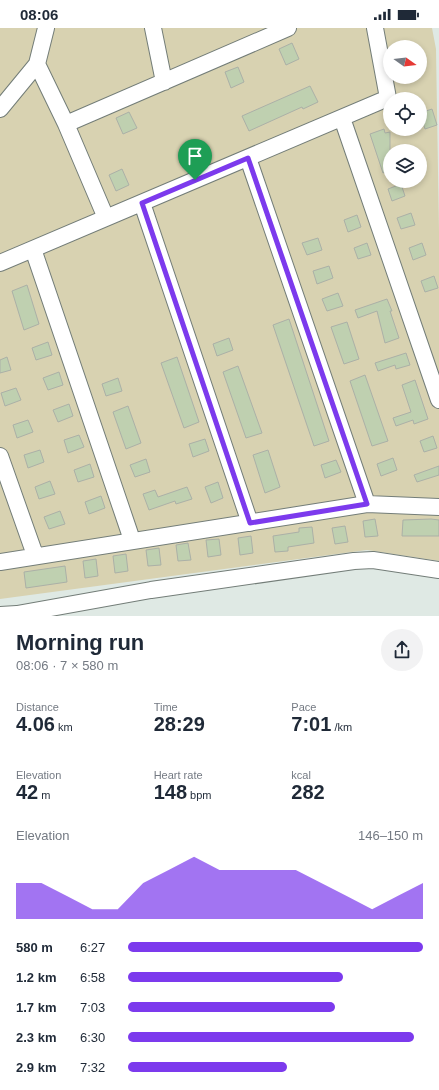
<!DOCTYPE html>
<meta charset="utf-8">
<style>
:root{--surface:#fff;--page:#f2f2f3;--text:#1f2937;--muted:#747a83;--accent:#7c3aed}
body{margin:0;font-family:Helvetica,sans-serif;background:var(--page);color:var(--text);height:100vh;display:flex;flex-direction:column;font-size:15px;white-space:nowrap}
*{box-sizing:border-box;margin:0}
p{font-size:13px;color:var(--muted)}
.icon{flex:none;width:22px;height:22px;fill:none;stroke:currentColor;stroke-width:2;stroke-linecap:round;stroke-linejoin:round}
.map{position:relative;height:588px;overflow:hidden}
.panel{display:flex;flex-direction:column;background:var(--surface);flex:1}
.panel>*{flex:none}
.needle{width:26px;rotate:104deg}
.controls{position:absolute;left:383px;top:12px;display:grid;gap:8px}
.controls a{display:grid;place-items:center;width:44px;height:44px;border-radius:50%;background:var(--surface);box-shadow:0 2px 6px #0003;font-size:20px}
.pin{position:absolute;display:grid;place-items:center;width:34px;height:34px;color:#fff;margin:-41px -17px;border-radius:50% 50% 50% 0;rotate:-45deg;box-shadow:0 0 4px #0007}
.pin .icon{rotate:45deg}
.round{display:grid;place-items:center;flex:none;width:42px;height:42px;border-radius:21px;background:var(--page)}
.overview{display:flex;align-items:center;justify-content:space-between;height:68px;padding:0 16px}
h1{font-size:22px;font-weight:600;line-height:30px}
.figures{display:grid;grid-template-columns:repeat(3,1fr);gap:6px;height:68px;padding:4px 16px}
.figures div{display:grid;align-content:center}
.figures b{font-size:20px;font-weight:600}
.figures small{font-size:11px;font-weight:400}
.figures p{font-size:11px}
.chart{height:112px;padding:8px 16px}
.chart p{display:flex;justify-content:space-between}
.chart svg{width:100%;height:72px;margin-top:4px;fill:var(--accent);opacity:.7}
ul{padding:0 16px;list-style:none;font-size:13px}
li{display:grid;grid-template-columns:64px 48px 1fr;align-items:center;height:30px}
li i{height:10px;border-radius:5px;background:var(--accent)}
.status{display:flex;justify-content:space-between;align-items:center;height:28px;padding:0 20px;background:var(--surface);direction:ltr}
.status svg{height:11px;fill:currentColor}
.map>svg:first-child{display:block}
.green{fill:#d8d2b1;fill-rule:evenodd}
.building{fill:#bfd0b0;stroke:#abb0a7}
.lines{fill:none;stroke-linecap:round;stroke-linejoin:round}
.minor-casing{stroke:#737d78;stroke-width:18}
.minor{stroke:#fff;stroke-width:16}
.route-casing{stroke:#fff;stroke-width:8}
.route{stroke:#7c3aed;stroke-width:5}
</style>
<div class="status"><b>08:06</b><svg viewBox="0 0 49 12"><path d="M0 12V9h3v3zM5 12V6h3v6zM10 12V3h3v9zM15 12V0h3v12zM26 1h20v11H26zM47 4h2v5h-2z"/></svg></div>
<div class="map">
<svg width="439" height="588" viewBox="0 0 439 588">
<rect width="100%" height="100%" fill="#dfe9e4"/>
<path class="green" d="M0,0h432l4,21 3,183v329l-72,-11 -367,49zM390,19h30v30h-30zM390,71h30v30h-30zM390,123h30v30h-30z"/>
<path class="building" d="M292,15l7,16 -13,6 -7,-16z
M238,39l6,15 -13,6 -6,-16z
M310,58l8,16 -15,7 -1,-2 -53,24 -7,-15z
M432,81l5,16 -12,4 -5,-16z
M129,84l8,16 -14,6 -7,-16z
M384,101l1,4 5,-1v38l-7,3 -13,-39z
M122,141l7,16 -13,6 -7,-16z
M401,156l4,12 -13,5 -4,-12z
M411,185l4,12 -14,4 -4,-11z
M357,187l4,12 -13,5 -4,-12z
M318,210l4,12 -15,5 -5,-12z
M367,215l4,12 -13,4 -4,-11z
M422,215l4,12 -13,5 -4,-12z
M329,238l4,12 -16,6 -4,-13z
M434,248l4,12 -13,4 -4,-11z
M27,257l12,39 -15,6 -12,-39z
M338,265l5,13 -16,5 -5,-12z
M387,271l5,12h-2l9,27 -14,5 -8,-32 -19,7 -3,-8z
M289,291l40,122 -15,5 -41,-121z
M347,294l12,37 -15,5 -13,-37z
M229,310l4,12 -16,6 -4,-12z
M48,314l4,13 -16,5 -4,-12z
M406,325l4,12 -14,4 -1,-4 -17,6 -3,-8z
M7,329l4,13 -11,3v-13z
M177,329l22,65 -15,6 -23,-65z
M238,338l24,67 -16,5 -23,-66z
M59,344l4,13 -15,5 -5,-12z
M365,347l23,66 -16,5 -22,-65z
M118,350l4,13 -16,5 -4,-12z
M415,352l13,39 -14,5 -1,-4 -17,6 -3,-8 18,-6 -9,-27z
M16,360l5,12 -16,6 -4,-13z
M69,376l4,12 -15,6 -5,-12z
M128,378l13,37 -15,6 -13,-37z
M28,392l5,12 -16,6 -4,-13z
M79,407l5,12 -16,6 -4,-13z
M433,408l4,12 -13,4 -4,-11z
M205,411l4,12 -16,6 -4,-13z
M40,422l4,12 -16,6 -4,-13z
M268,422l12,37 -15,6 -12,-38z
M393,430l4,12 -16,6 -4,-12z
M146,431l4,13 -15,5 -5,-12z
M336,432l5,12 -16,6 -4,-13z
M90,436l4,13 -16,5 -4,-12z
M439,438v9l-22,7 -3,-7z
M50,453l5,13 -16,5 -4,-12z
M218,454l5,16 -12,5 -6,-16z
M187,459l5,12 -16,5 -1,-3 -26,9 -6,-16 12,-4 3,7z
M101,468l4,12 -16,6 -4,-12z
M60,483l5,13 -16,5 -5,-12z
M375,491l3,17 -13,1 -2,-16z
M431,491l8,1v16h-37l1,-16z
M345,498l3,16 -13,2 -3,-16z
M312,499l2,16 -26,4v4l-13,1 -2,-16 26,-4v-4z
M251,508l2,17 -13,2 -2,-17z
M219,511l2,16 -13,2 -2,-17z
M188,515l3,17 -13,1 -2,-16z
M159,520l2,17 -13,1 -2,-16z
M126,526l2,17 -13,2 -2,-17z
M96,531l2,17 -13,2 -2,-17z
M65,538l2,16 -41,6 -2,-16z"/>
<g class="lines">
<defs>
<path id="minor" d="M153,0l11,54
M37,36l29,60 40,94
M0,81l37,-45 9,-36
M342,90l97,282
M66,96l222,-96
M248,130l119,346
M142,175l108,320
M33,221l99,291
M0,235l388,-165 -13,-70
M0,428l35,99
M0,534l367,-58 72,3
M0,587l17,-1 134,-24 203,-29 19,-1 66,10"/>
</defs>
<use href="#minor" class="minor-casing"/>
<use href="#minor" class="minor"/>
</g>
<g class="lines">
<defs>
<path id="route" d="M248,130l119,346 -117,19 -108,-320z"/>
</defs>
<use href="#route" class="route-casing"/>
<use href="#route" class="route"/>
</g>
</svg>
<div class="controls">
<a><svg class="needle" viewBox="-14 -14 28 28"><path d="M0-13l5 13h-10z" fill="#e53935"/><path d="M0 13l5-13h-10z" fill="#747a83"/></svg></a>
<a><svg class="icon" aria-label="locate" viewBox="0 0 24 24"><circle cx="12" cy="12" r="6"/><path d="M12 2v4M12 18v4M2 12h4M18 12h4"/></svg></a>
<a><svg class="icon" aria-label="layers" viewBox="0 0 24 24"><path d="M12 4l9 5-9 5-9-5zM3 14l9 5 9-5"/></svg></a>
</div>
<div class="pin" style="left:195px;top:152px;background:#1e9e55"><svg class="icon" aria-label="arrive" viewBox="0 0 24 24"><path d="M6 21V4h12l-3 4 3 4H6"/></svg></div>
</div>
<section class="panel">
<div class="overview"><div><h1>Morning run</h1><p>08:06 · 7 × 580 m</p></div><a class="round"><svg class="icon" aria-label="share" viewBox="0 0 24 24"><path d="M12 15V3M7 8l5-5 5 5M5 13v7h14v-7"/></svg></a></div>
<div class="figures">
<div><p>Distance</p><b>4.06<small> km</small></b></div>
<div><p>Time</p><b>28:29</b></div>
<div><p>Pace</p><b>7:01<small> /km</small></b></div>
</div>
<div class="figures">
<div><p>Elevation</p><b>42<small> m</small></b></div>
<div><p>Heart rate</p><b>148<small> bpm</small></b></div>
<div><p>kcal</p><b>282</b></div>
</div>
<div class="chart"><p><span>Elevation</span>146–150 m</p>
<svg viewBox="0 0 160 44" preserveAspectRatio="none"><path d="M0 44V22L10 22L20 30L30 38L40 38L50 22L60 14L70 6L80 14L90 14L100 14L110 14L120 22L130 30L140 38L150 30L160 22V44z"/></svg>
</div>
<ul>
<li><b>580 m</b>6:27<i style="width:100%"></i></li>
<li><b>1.2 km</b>6:58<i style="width:73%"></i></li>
<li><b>1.7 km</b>7:03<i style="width:70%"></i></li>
<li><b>2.3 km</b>6:30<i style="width:97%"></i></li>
<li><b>2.9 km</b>7:32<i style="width:54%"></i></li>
</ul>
</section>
